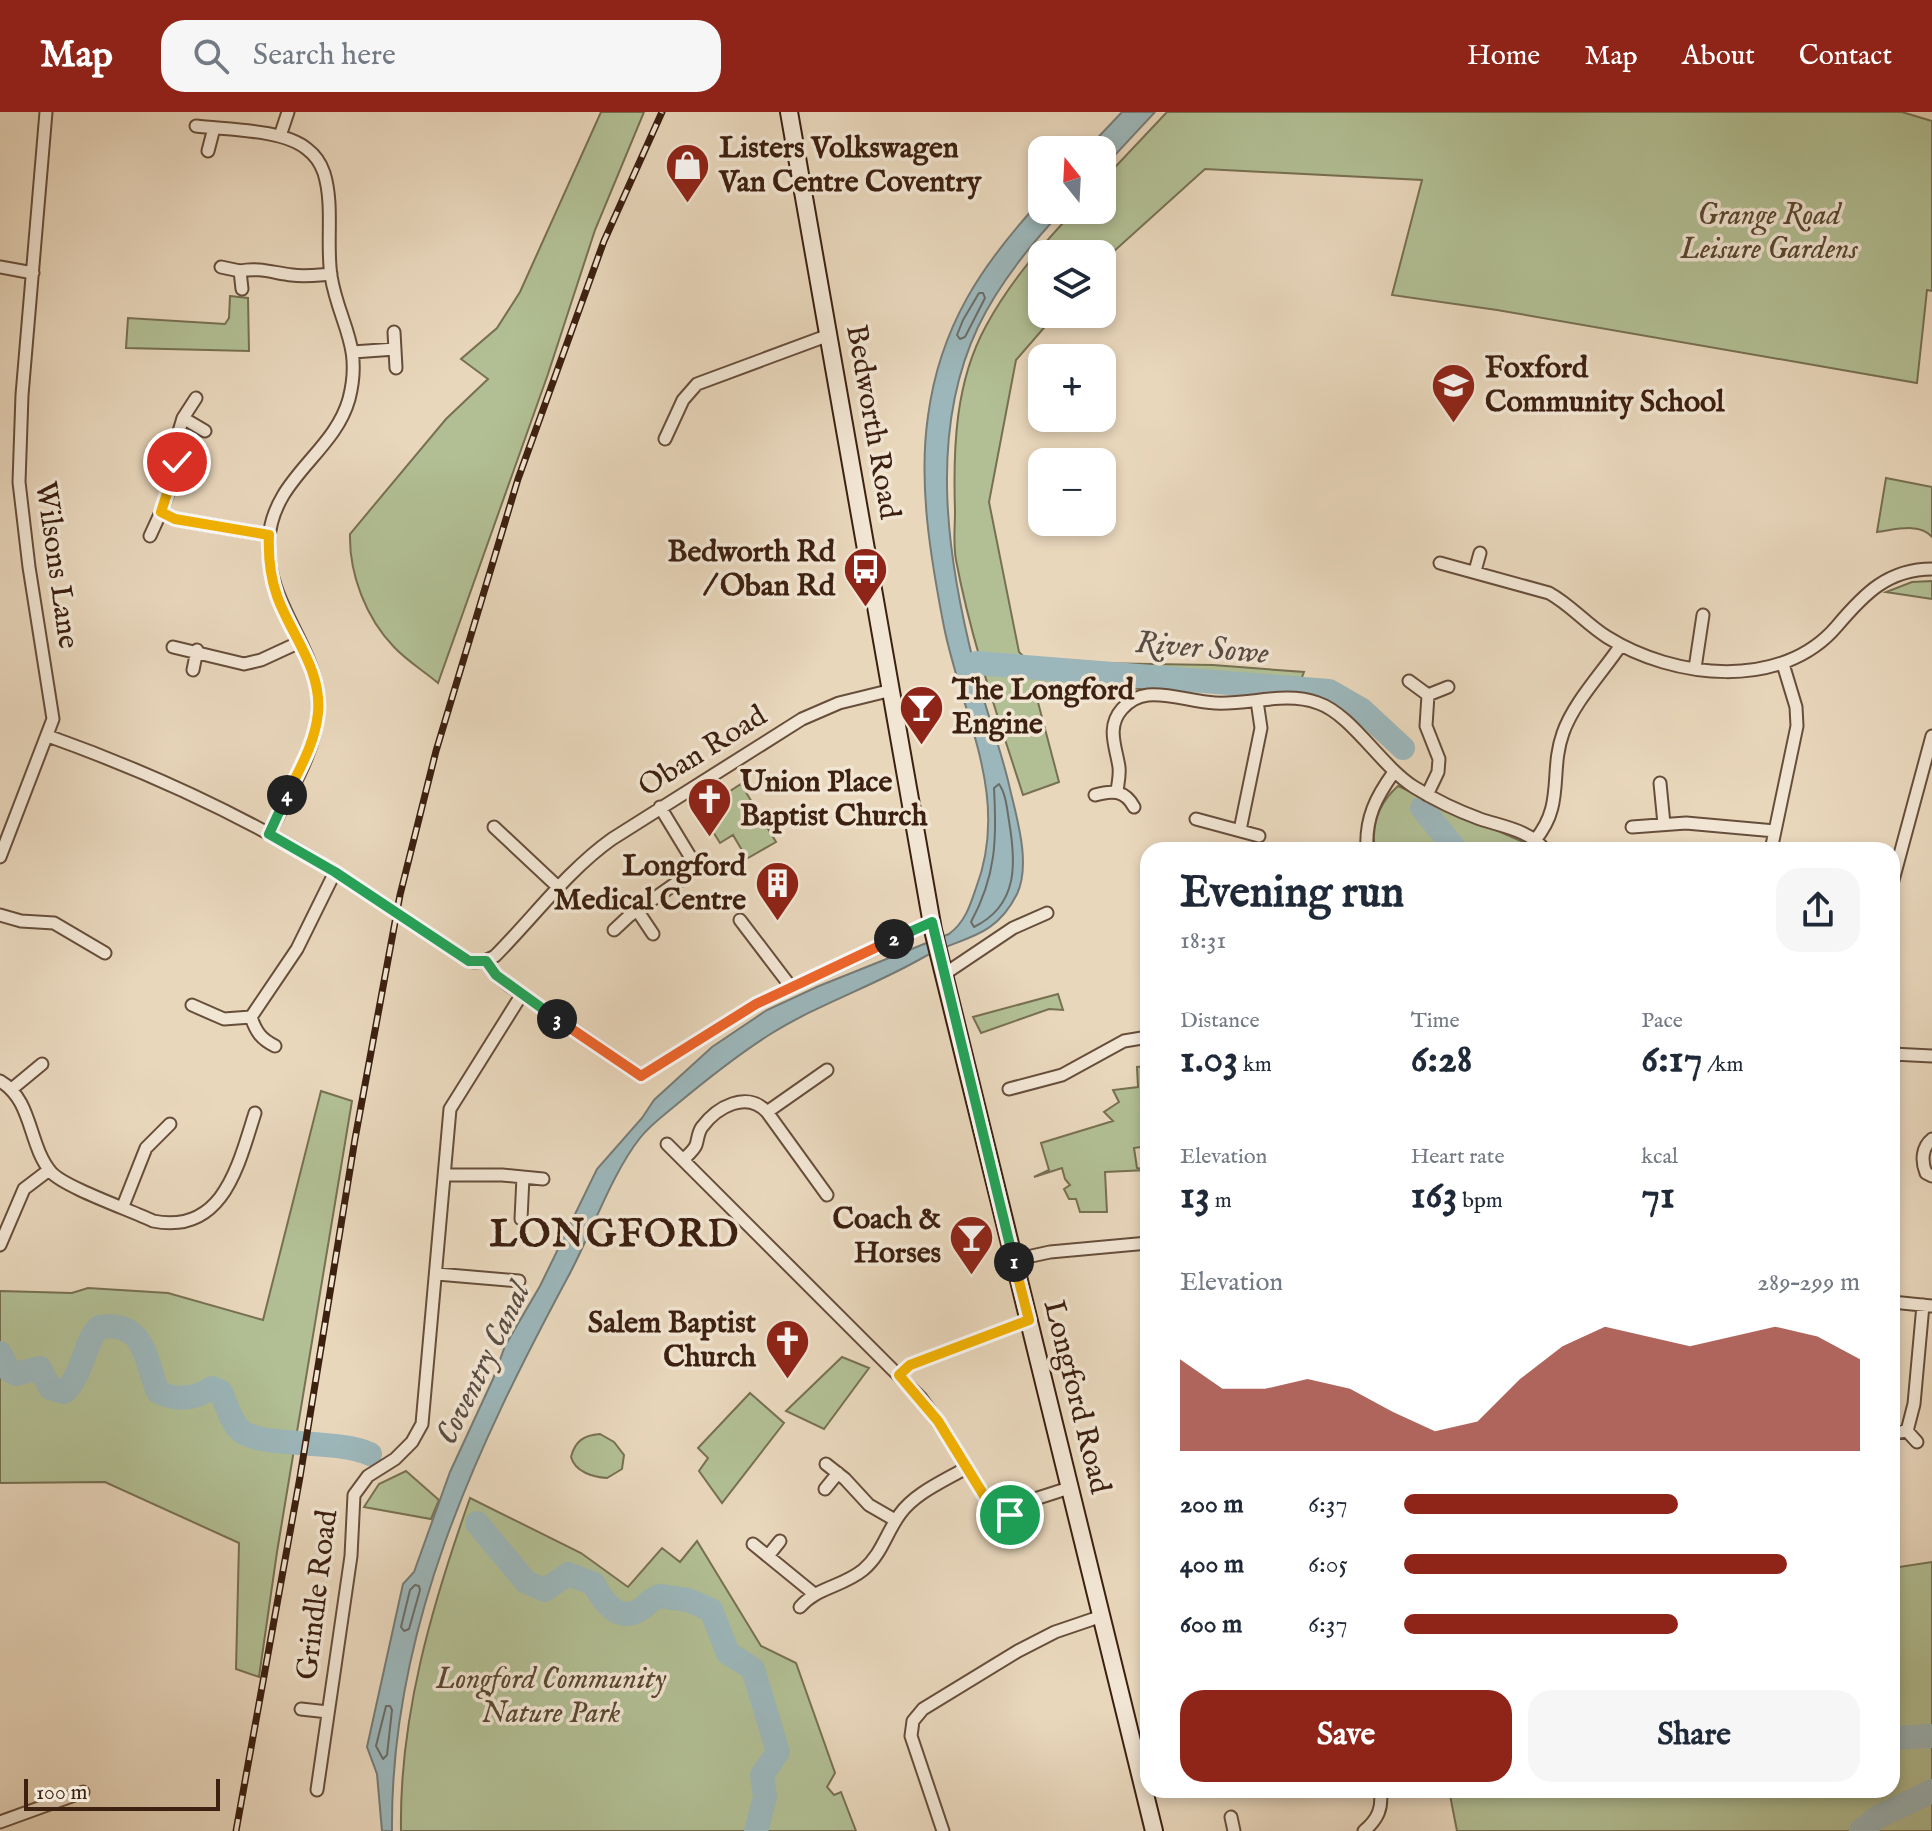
<!DOCTYPE html>
<meta charset="utf-8">
<style>
:root{--surface:#fff;--page:#f6f6f7;--text:#1f2937;--muted:#747a83;--accent:#8f2418}
body{margin:0;font-family:"IM FELL English",serif;background:var(--page);color:var(--text);height:100vh;display:flex;flex-direction:column;font-size:30px;white-space:nowrap}
*{box-sizing:border-box;margin:0}
p{font-size:26px;color:var(--muted)}
.icon{flex:none;width:44px;height:44px;fill:none;stroke:currentColor;stroke-width:2;stroke-linecap:round;stroke-linejoin:round}
.map{position:relative;flex:1;overflow:hidden}
.sheet{position:absolute;left:1140px;top:730px;width:760px;height:956px;display:flex;flex-direction:column;background:var(--surface);border-radius:24px;box-shadow:0 4px 12px #0003}
.sheet>*{flex:none}
.needle{width:52px;rotate:342deg}
.tools{position:absolute;left:1028px;top:24px;display:grid;gap:16px}
.tools a{display:grid;place-items:center;width:88px;height:88px;border-radius:16px;background:var(--surface);box-shadow:0 4px 12px #0003;font-size:40px}
.scale{position:absolute;left:24px;bottom:20px;width:196px;box-sizing:border-box;padding-left:8px;border:4px solid #3c2010;border-top:0;font-size:22px;line-height:28px;white-space:nowrap;color:#3c2010;-webkit-text-stroke:6px #f1e5d3;paint-order:stroke}
.pin{position:absolute;display:grid;place-items:center;width:68px;height:68px;color:#fff;margin:-34px;border:4px solid #fff;border-radius:50%;box-shadow:0 2px 8px #0007}
.km{position:absolute;width:40px;height:40px;margin:-20px;border-radius:50%;background:#222;color:#fff;font-size:22px;line-height:40px;text-align:center}
.round{display:grid;place-items:center;flex:none;width:84px;height:84px;border-radius:24px;background:var(--page)}
.headline{display:flex;align-items:center;justify-content:space-between;height:136px;padding:0 40px}
h1{font-size:44px;font-weight:700;line-height:60px}
.figures{display:grid;grid-template-columns:repeat(3,1fr);gap:12px;height:136px;padding:8px 40px}
.figures div{display:grid;align-content:center}
.figures b{font-size:40px;font-weight:700}
.figures small{font-size:22px;font-weight:400}
.figures p{font-size:22px}
.chart{height:224px;padding:16px 40px}
.chart p{display:flex;justify-content:space-between}
.chart svg{width:100%;height:144px;margin-top:8px;fill:var(--accent);opacity:.7}
.action{display:flex;gap:16px;margin-top:auto;padding:16px 40px}
.action a{flex:1;height:92px;border-radius:24px;background:var(--accent);color:#fff;font-size:32px;font-weight:700;line-height:92px;text-align:center}
.action a+a{background:var(--page);color:var(--text)}
ul{padding:0 40px;list-style:none;font-size:26px}
li{display:grid;grid-template-columns:128px 96px 1fr;align-items:center;height:60px}
li i{height:20px;border-radius:10px;background:var(--accent)}
header{display:flex;align-items:center;gap:48px;box-sizing:border-box;height:112px;padding:0 40px;background:var(--accent);color:#fff}
header strong{font-size:38px}
nav{display:flex;gap:44px;margin-inline-start:auto;font-size:28px}
.search{width:560px;height:72px;background:var(--page);display:flex;align-items:center;gap:20px;box-sizing:border-box;padding:0 28px;border-radius:24px;color:var(--muted);font-size:30px}
.map>svg:first-child{display:block}
.green{fill:#b2bf94;stroke:#777052;stroke-width:2}
.water{fill:#9cb7bb;stroke:#767b77;stroke-width:2}
.lines{fill:none;stroke-linecap:round;stroke-linejoin:round}
.shore{stroke:#6c6c66;stroke-width:2}
.river{stroke:#9cb7bb;stroke-width:24}
.street-casing{stroke:#674e3b;stroke-width:15}
.secondary-casing{stroke:#3c2010;stroke-width:20}
.street{stroke:#f1e5d3;stroke-width:11}
.secondary{stroke:#f1e5d3;stroke-width:16}
.rail-casing{stroke:#3c2010;stroke-width:7}
.rail{stroke:#f1e5d3;stroke-width:4;stroke-dasharray:12;stroke-linecap:butt}
.split-1-casing{stroke:#fff;stroke-width:16}
.split-2-casing{stroke:#fff;stroke-width:16}
.split-3-casing{stroke:#fff;stroke-width:16}
.split-4-casing{stroke:#fff;stroke-width:16}
.split-5-casing{stroke:#fff;stroke-width:16}
.split-1{stroke:#f5b400;stroke-width:10}
.split-2{stroke:#22a559;stroke-width:10}
.split-3{stroke:#f0652b;stroke-width:10}
.split-4{stroke:#22a559;stroke-width:10}
.split-5{stroke:#f5b400;stroke-width:10}
.labels{text-anchor:middle;dominant-baseline:central;stroke-width:7;stroke-linejoin:round;paint-order:stroke}
.poi-label{font-size:30px;font-weight:bold;fill:#3c2010;stroke:#f1e5d3;text-anchor:start}
.park-label{font-size:30px;font-style:italic;fill:#5a4831;stroke:#f1e5d3}
.street-label{font-size:30px;fill:#3c2010;stroke:#f1e5d3}
.water-label{font-size:32px;font-style:italic;fill:#594d43;stroke:#f1e5d3}
.district-label{font-size:38px;font-weight:bold;letter-spacing:2px;fill:#3c2010;stroke:#f1e5d3}
</style>
<header>
<strong>Map</strong>
<div class="search"><svg class="icon" aria-label="search" viewBox="0 0 24 24"><circle cx="10" cy="10" r="6"/><path d="M15 15l6 6"/></svg>Search here</div>
<nav><a>Home</a><a>Map</a><a>About</a><a>Contact</a></nav>
</header>
<div class="map">
<svg width="1932" height="1719" viewBox="0 0 1932 1719">
<rect width="100%" height="100%" fill="#e9d7bc"/>
<filter id="stains"><feTurbulence type="fractalNoise" baseFrequency=".0025" numOctaves="4"/><feColorMatrix values="0 0 0 0 .2 0 0 0 0 .09 0 0 0 0 .02 0 0 0 .5 -.17"/></filter>
<radialGradient id="worn" r=".72"><stop offset=".6" stop-color="#630" stop-opacity="0"/><stop offset="1" stop-color="#630" stop-opacity=".3"/></radialGradient>
<path class="green" d="M601,0h43l-49,118 -47,144 -110,309c-14,-12 -31,-22 -44,-36 -28,-29 -45,-73 -44,-113l96,-115 42,-40 -27,-20 36,-31 23,-36z
M1167,0h735l30,9v170l-5,-1 -10,93 -420,-73 -105,-15 30,-115 -217,-11 -103,93v-8h-60v60h14l-40,46 -27,142 30,150 10,10 184,3 91,7 -7,18 -230,-2 -32,3 24,91 -36,13c-25,-78 -52,-155 -67,-235 -3,-16 -1,-33 -1,-49 -2,-62 0,-129 31,-185 23,-43 56,-81 89,-116h27v-29z
M230,184l18,2 1,53 -123,-3 2,-30 97,6 4,-6z
M1886,366l46,9v50c-12,-15 -38,-7 -55,-5z
M1932,469v18l-46,-7 26,-10z
M741,672l35,58 -35,20 -4,-6 6,-4 -10,-17 -13,8 -13,-21 16,-10 -6,-10h-4z
M1398,674l125,56 3,8h-151c-4,-25 4,-47 23,-64z
M1058,882l5,16 -14,-1 -68,24 -8,-16z
M1148,954v38l-7,7 7,35 -14,2 3,20 11,2 -43,2 2,40h-27l-4,-13h-7l-5,-10 6,-4 -5,-6 -3,-11 -28,9 15,-7 -8,-27 72,-22 -9,-9 15,-10 -6,-12 25,-3 -1,-20z
M321,979l31,10 -75,451 -18,125 -23,-8 3,-126 -134,-61 -105,1v-192l72,2 16,-5 80,5 95,27z
M842,1245l27,11 -45,61 -38,-18z
M750,1281l34,30 -62,80 -23,-32 9,-13 -10,-10z
M600,1322l14,8 10,13 -2,14 -15,9c-14,-1 -32,-6 -36,-21 4,-16 13,-22 29,-23z
M406,1359l33,29 -8,19 -67,-12 15,-23z
M470,1386l111,55 47,34 34,-39 18,14 17,-21 64,105 35,17 39,110 -8,14 7,8 7,-3 15,39h-455c-2,-114 31,-226 69,-333z
M1932,1450v269h-475l-8,-41h443v-222z"/>
<path class="water" d="M1122,0h33l-53,57v-19h-16z
M1042,87v11h21c-33,35 -64,73 -85,117 -50,106 -31,232 -3,341 10,41 26,80 35,121 7,30 21,75 7,105 -23,46 -55,42 -93,63 -50,29 -106,47 -155,78 -33,21 -63,45 -93,70 -12,10 -26,20 -36,33 -28,35 -49,96 -71,137 -93,173 -179,355 -177,556h-10l-5,-57 -10,-27 36,-163 11,-12 36,-100 43,-93 12,-33 35,-60 57,-117 45,-51 12,-18 58,-53 55,-37 52,-24 130,-52c16,-12 21,-28 27,-46 35,-92 -14,-172 -32,-261 -13,-67 -26,-142 -16,-211 12,-90 54,-152 114,-217z"/>
<g class="lines">
<path class="shore" d="M979,181h4l2,5 -20,39 -5,2 -3,-4 6,-15z
M999,672c7,10 8,25 10,37 7,41 10,84 -35,106l-3,-5c25,-46 26,-83 23,-134z
M415,1473l4,1 1,4 -11,39 -5,2 -3,-4 9,-37z
M386,1594h4l2,4 -5,45 -4,4 -7,-13z"/>
<path class="river" d="M976,551l353,28 33,19 41,38
M1422,696l34,42
M0,1241l9,17 7,4 24,-6 10,20 14,4c20,-18 18,-46 35,-65 47,-7 46,33 59,65 19,9 37,7 54,-4l9,4c5,12 10,30 20,39 21,17 97,8 129,23
M477,1411l49,59 19,8 23,-16 26,10c10,20 26,41 50,23 6,-5 8,-9 16,-11l28,4 23,10 17,43 25,16 25,83 -16,23 3,22 -9,34
M1892,1626l40,-2
M1861,1719l15,-13 56,-27"/>
<defs>
<path id="street" d="M196,14c31,4 87,3 111,23 8,6 14,15 17,24 10,32 2,70 7,103 8,48 32,69 18,123 -15,54 -76,79 -80,140 -5,67 53,110 49,172 -3,43 -31,85 -49,123
M280,24l8,-24
M208,39l6,-23
M0,155l33,6
M221,155l19,4
M242,177l-2,-18c19,-4 34,2 52,4 13,2 26,0 39,-1
M394,220l2,36
M353,240l42,-3
M196,286l-13,20 -6,20v24l-3,15 -13,35 14,7 94,16
M183,306l22,13
M665,327l18,-39 14,-16 132,-49
M150,424l11,-24
M1440,451l109,30c22,12 37,31 58,44 67,42 175,54 230,-11 27,-32 51,-57 95,-57
M1475,459l5,-18
M173,535l71,17 17,-4 39,-18
M1695,556l8,-53
M193,558l4,-20
M1409,569l19,14 20,-8
M48,624c101,36 197,80 288,137 45,28 89,59 133,88 11,2 17,0 26,-5 39,-39 72,-85 117,-117l190,-120 37,-16 53,-13
M1660,671l4,41
M1117,679c1,-8 3,-16 2,-24 -3,-20 -13,-40 3,-58 7,-8 16,-13 26,-14 22,-2 45,7 67,8 35,2 70,-12 103,0 33,11 63,63 96,84 21,13 44,24 66,32 24,8 49,11 65,31
M1095,683c17,-5 30,-5 39,12
M1427,683l11,-23 1,-13 -13,-33 2,-31
M1196,707l63,17
M494,715l64,60
M1632,715l54,-4 89,8 22,-105 -1,-19 -13,-43
M1240,718l21,-102 -4,-27
M1535,728c30,-35 14,-68 28,-107 11,-31 39,-60 58,-88
M1367,738c-2,-32 9,-53 27,-78
M1771,738l4,-19
M0,745l53,-138 -24,-152 -10,-85 3,-87 24,-283
M1892,772l40,-148
M637,798l16,24
M0,803l21,6 33,2 51,30
M740,808l51,67
M614,818l15,-14 63,-44 -1,-14 -31,-51
M486,849l10,14 14,11 131,90 115,-72 176,-82
M943,863l70,-47 34,-15
M192,893l32,14 27,-2 46,-68 38,-77
M251,905c5,15 10,22 24,29
M1892,942l40,2
M0,969c33,19 28,64 51,91 13,15 79,38 102,49 70,14 85,-55 102,-108
M13,976l29,-24
M1009,977l53,-14 62,-34 24,-4
M767,1000l60,-42
M1932,1027c-10,8 -11,22 -6,34l6,3
M667,1032l254,254 22,31 53,86 9,3 33,-20 31,-10
M684,1047c4,-4 10,-9 12,-14 2,-6 2,-13 6,-18 15,-20 45,-37 65,-15l60,83
M445,1063h57l41,4
M123,1094l23,-58 24,-24
M521,1107l2,-42
M0,1133l24,-56 25,-19
M1013,1148l37,-8 98,-9
M437,1162l82,7
M1892,1190l40,4
M899,1263l11,-10 119,-45
M1907,1319l7,-27 9,-99
M1892,1321l15,-2 10,11
M826,1352l19,15 24,26 26,15
M825,1377l13,-16
M753,1432l60,49
M768,1444l12,-15
M800,1495c17,-20 42,-20 63,-37 19,-16 23,-37 37,-56 15,-21 44,-33 66,-46
M301,1597l27,3
M317,1678l34,-234 3,-61 14,-19 27,-17 17,-17 10,-18 28,-315 72,-115
M1231,1705l3,14
M0,1710l83,-30
M943,1719l-32,-95 2,-15 10,-12 95,-58 37,-19 47,-16
M1364,1719c14,-12 19,-23 16,-41"/>
<path id="secondary" d="M789,0l144,818 221,901"/>
</defs>
<use href="#street" class="street-casing"/>
<use href="#secondary" class="secondary-casing"/>
<use href="#street" class="street"/>
<use href="#secondary" class="secondary"/>
<defs>
<path id="rail" d="M236,1719l64,-354 55,-338 45,-244 36,-144 82,-272 86,-238 58,-129"/>
</defs>
<use href="#rail" class="rail-casing"/>
<use href="#rail" class="rail"/>
</g>
<g class="lines">
<defs>
<path id="split-1" d="M1010,1403l-9,3 -5,-3 -58,-94 -39,-46 11,-10 119,-45 -15,-58"/>
<path id="split-2" d="M894,827l38,-17 82,340"/>
<path id="split-3" d="M557,907l84,57 115,-72 138,-65"/>
<path id="split-4" d="M287,683l-18,39 66,38 134,89h17l10,14 61,44"/>
<path id="split-5" d="M177,350l-16,50 14,7 94,16c-1,22 1,41 8,61 14,39 45,73 41,117 -3,30 -18,55 -31,82"/>
</defs>
<use href="#split-1" class="split-1-casing"/>
<use href="#split-2" class="split-2-casing"/>
<use href="#split-3" class="split-3-casing"/>
<use href="#split-4" class="split-4-casing"/>
<use href="#split-5" class="split-5-casing"/>
<use href="#split-1" class="split-1"/>
<use href="#split-2" class="split-2"/>
<use href="#split-3" class="split-3"/>
<use href="#split-4" class="split-4"/>
<use href="#split-5" class="split-5"/>
</g>
<defs>
<symbol id="shop-pin" viewBox="-11 -11 22 30"><path d="M0 17L-7.5 6A9.5 9.5 0 1 1 7.5 6Z" fill="#8f2418" stroke="#f1e5d3"/><path d="M-5-2.5h2.3a2.7 3.5 0 0 1 5.4 0H5L5.5 6h-11ZM-1.5-2.5h3a1.5 2.3 0 0 0-3 0Z" fill="#fff"/></symbol>
<symbol id="school-pin" viewBox="-11 -11 22 30"><path d="M0 17L-7.5 6A9.5 9.5 0 1 1 7.5 6Z" fill="#8f2418" stroke="#f1e5d3"/><path d="M0-5L7-2L0 1L-7-2ZM-4 1L0 2.5L4 1V4Q0 6-4 4Z" fill="#fff"/></symbol>
<symbol id="bus-pin" viewBox="-11 -11 22 30"><path d="M0 17L-7.5 6A9.5 9.5 0 1 1 7.5 6Z" fill="#8f2418" stroke="#f1e5d3"/><path d="M-5-6H5V4H4V6H2V4H-2V6H-4V4H-5ZM-3.5-4V0h7V-4ZM-3.5 1.2v1.5H-2V1.2ZM2 1.2v1.5H3.5V1.2Z" fill="#fff"/></symbol>
<symbol id="bar-pin" viewBox="-11 -11 22 30"><path d="M0 17L-7.5 6A9.5 9.5 0 1 1 7.5 6Z" fill="#8f2418" stroke="#f1e5d3"/><path d="M-6-5H6L.8 .8V4.5H3.5V6h-7V4.5H-.8V.8Z" fill="#fff"/></symbol>
<symbol id="church-pin" viewBox="-11 -11 22 30"><path d="M0 17L-7.5 6A9.5 9.5 0 1 1 7.5 6Z" fill="#8f2418" stroke="#f1e5d3"/><path d="M-1.2-6h2.4v3.5h3.3v2.4h-3.3V6h-2.4V-.1h-3.3v-2.4h3.3Z" fill="#fff"/></symbol>
<symbol id="building-pin" viewBox="-11 -11 22 30"><path d="M0 17L-7.5 6A9.5 9.5 0 1 1 7.5 6Z" fill="#8f2418" stroke="#f1e5d3"/><path d="M-4-6H4V6H1V3H-1V6H-4ZM-2.5-4.3h1.7v1.8h-1.7ZM.8-4.3h1.7v1.8H.8ZM-2.5-1h1.7V.8h-1.7ZM.8-1h1.7V.8H.8Z" fill="#fff"/></symbol>
</defs>
<g fill-rule="evenodd">
<use href="#shop-pin" x="662" y="28" width="51" height="69"/>
<use href="#school-pin" x="1428" y="248" width="51" height="69"/>
<use href="#bus-pin" x="840" y="432" width="51" height="69"/>
<use href="#bar-pin" x="896" y="570" width="51" height="69"/>
<use href="#church-pin" x="684" y="662" width="51" height="69"/>
<use href="#building-pin" x="752" y="746" width="51" height="69"/>
<use href="#bar-pin" x="946" y="1100" width="51" height="69"/>
<use href="#church-pin" x="762" y="1204" width="51" height="69"/>
</g>
<g class="labels">
<g class="poi-label">
<text x="719" y="37">Listers Volkswagen<tspan x="719" dy="34">Van Centre Coventry</tspan></text>
<text x="1485" y="257">Foxford<tspan x="1485" dy="34">Community School</tspan></text>
<text x="835" y="441" text-anchor="end">Bedworth Rd<tspan x="835" dy="34">/ Oban Rd</tspan></text>
<text x="952" y="579">The Longford<tspan x="952" dy="34">Engine</tspan></text>
<text x="740" y="671">Union Place<tspan x="740" dy="34">Baptist Church</tspan></text>
<text x="746" y="755" text-anchor="end">Longford<tspan x="746" dy="34">Medical Centre</tspan></text>
<text x="941" y="1108" text-anchor="end">Coach &amp;<tspan x="941" dy="34">Horses</tspan></text>
<text x="756" y="1212" text-anchor="end">Salem Baptist<tspan x="756" dy="34">Church</tspan></text>
</g>
<g class="park-label">
<text x="1769" y="104">Grange Road<tspan x="1769" dy="34">Leisure Gardens</tspan></text>
<text x="551" y="1568">Longford Community<tspan x="551" dy="34">Nature Park</tspan></text>
</g>
<g class="street-label">
<text transform="translate(872 310) rotate(80)">Bedworth Road</text>
<text transform="translate(56 453) rotate(82)">Wilsons Lane</text>
<text transform="translate(703 640) rotate(-32)">Oban Road</text>
<text transform="translate(1076 1285) rotate(76)">Longford Road</text>
<text transform="translate(318 1483) rotate(-83)">Grindle Road</text>
</g>
<g class="water-label">
<text transform="translate(1202 537) rotate(5)">River Sowe</text>
<text transform="translate(484 1252) rotate(-64)">Coventry Canal</text>
</g>
<g class="district-label">
<text x="615" y="1124">LONGFORD</text>
</g>
</g>
<rect width="100%" height="100%" filter="url(#stains)"/>
<rect width="100%" height="100%" fill="url(#worn)"/>
</svg>
<div class="tools">
<a><svg class="needle" viewBox="-14 -14 28 28"><path d="M0-13l5 13h-10z" fill="#e53935"/><path d="M0 13l5-13h-10z" fill="#747a83"/></svg></a>
<a><svg class="icon" aria-label="layers" viewBox="0 0 24 24"><path d="M12 4l9 5-9 5-9-5zM3 14l9 5 9-5"/></svg></a>
<a>+</a>
<a>−</a>
</div>
<div class="scale">100 m</div>
<div class="pin" style="left:1010px;top:1403px;background:#1e9e55"><svg class="icon" aria-label="arrive" viewBox="0 0 24 24"><path d="M6 21V4h12l-3 4 3 4H6"/></svg></div>
<div class="pin" style="left:177px;top:350px;background:#d93025"><svg class="icon" aria-label="check" viewBox="0 0 24 24"><path d="M5 12l5 5 9-10"/></svg></div>
<b class="km" style="left:1014px;top:1150px">1</b>
<b class="km" style="left:894px;top:827px">2</b>
<b class="km" style="left:557px;top:907px">3</b>
<b class="km" style="left:287px;top:683px">4</b>
<section class="sheet">
<div class="headline"><div><h1>Evening run</h1><p>18:31</p></div><a class="round"><svg class="icon" aria-label="share" viewBox="0 0 24 24"><path d="M12 15V3M7 8l5-5 5 5M5 13v7h14v-7"/></svg></a></div>
<div class="figures">
<div><p>Distance</p><b>1.03<small> km</small></b></div>
<div><p>Time</p><b>6:28</b></div>
<div><p>Pace</p><b>6:17<small> /km</small></b></div>
</div>
<div class="figures">
<div><p>Elevation</p><b>13<small> m</small></b></div>
<div><p>Heart rate</p><b>163<small> bpm</small></b></div>
<div><p>kcal</p><b>71</b></div>
</div>
<div class="chart"><p><span>Elevation</span>289–299 m</p>
<svg viewBox="0 0 160 44" preserveAspectRatio="none"><path d="M0 44V16L10 25L20 25L30 22L40 25L50 32L60 38L70 35L80 22L90 12L100 6L110 9L120 12L130 9L140 6L150 9L160 16V44z"/></svg>
</div>
<ul>
<li><b>200 m</b>6:37<i style="width:60%"></i></li>
<li><b>400 m</b>6:05<i style="width:84%"></i></li>
<li><b>600 m</b>6:37<i style="width:60%"></i></li>
</ul>
<div class="action"><a>Save</a><a>Share</a></div>
</section>
</div>
